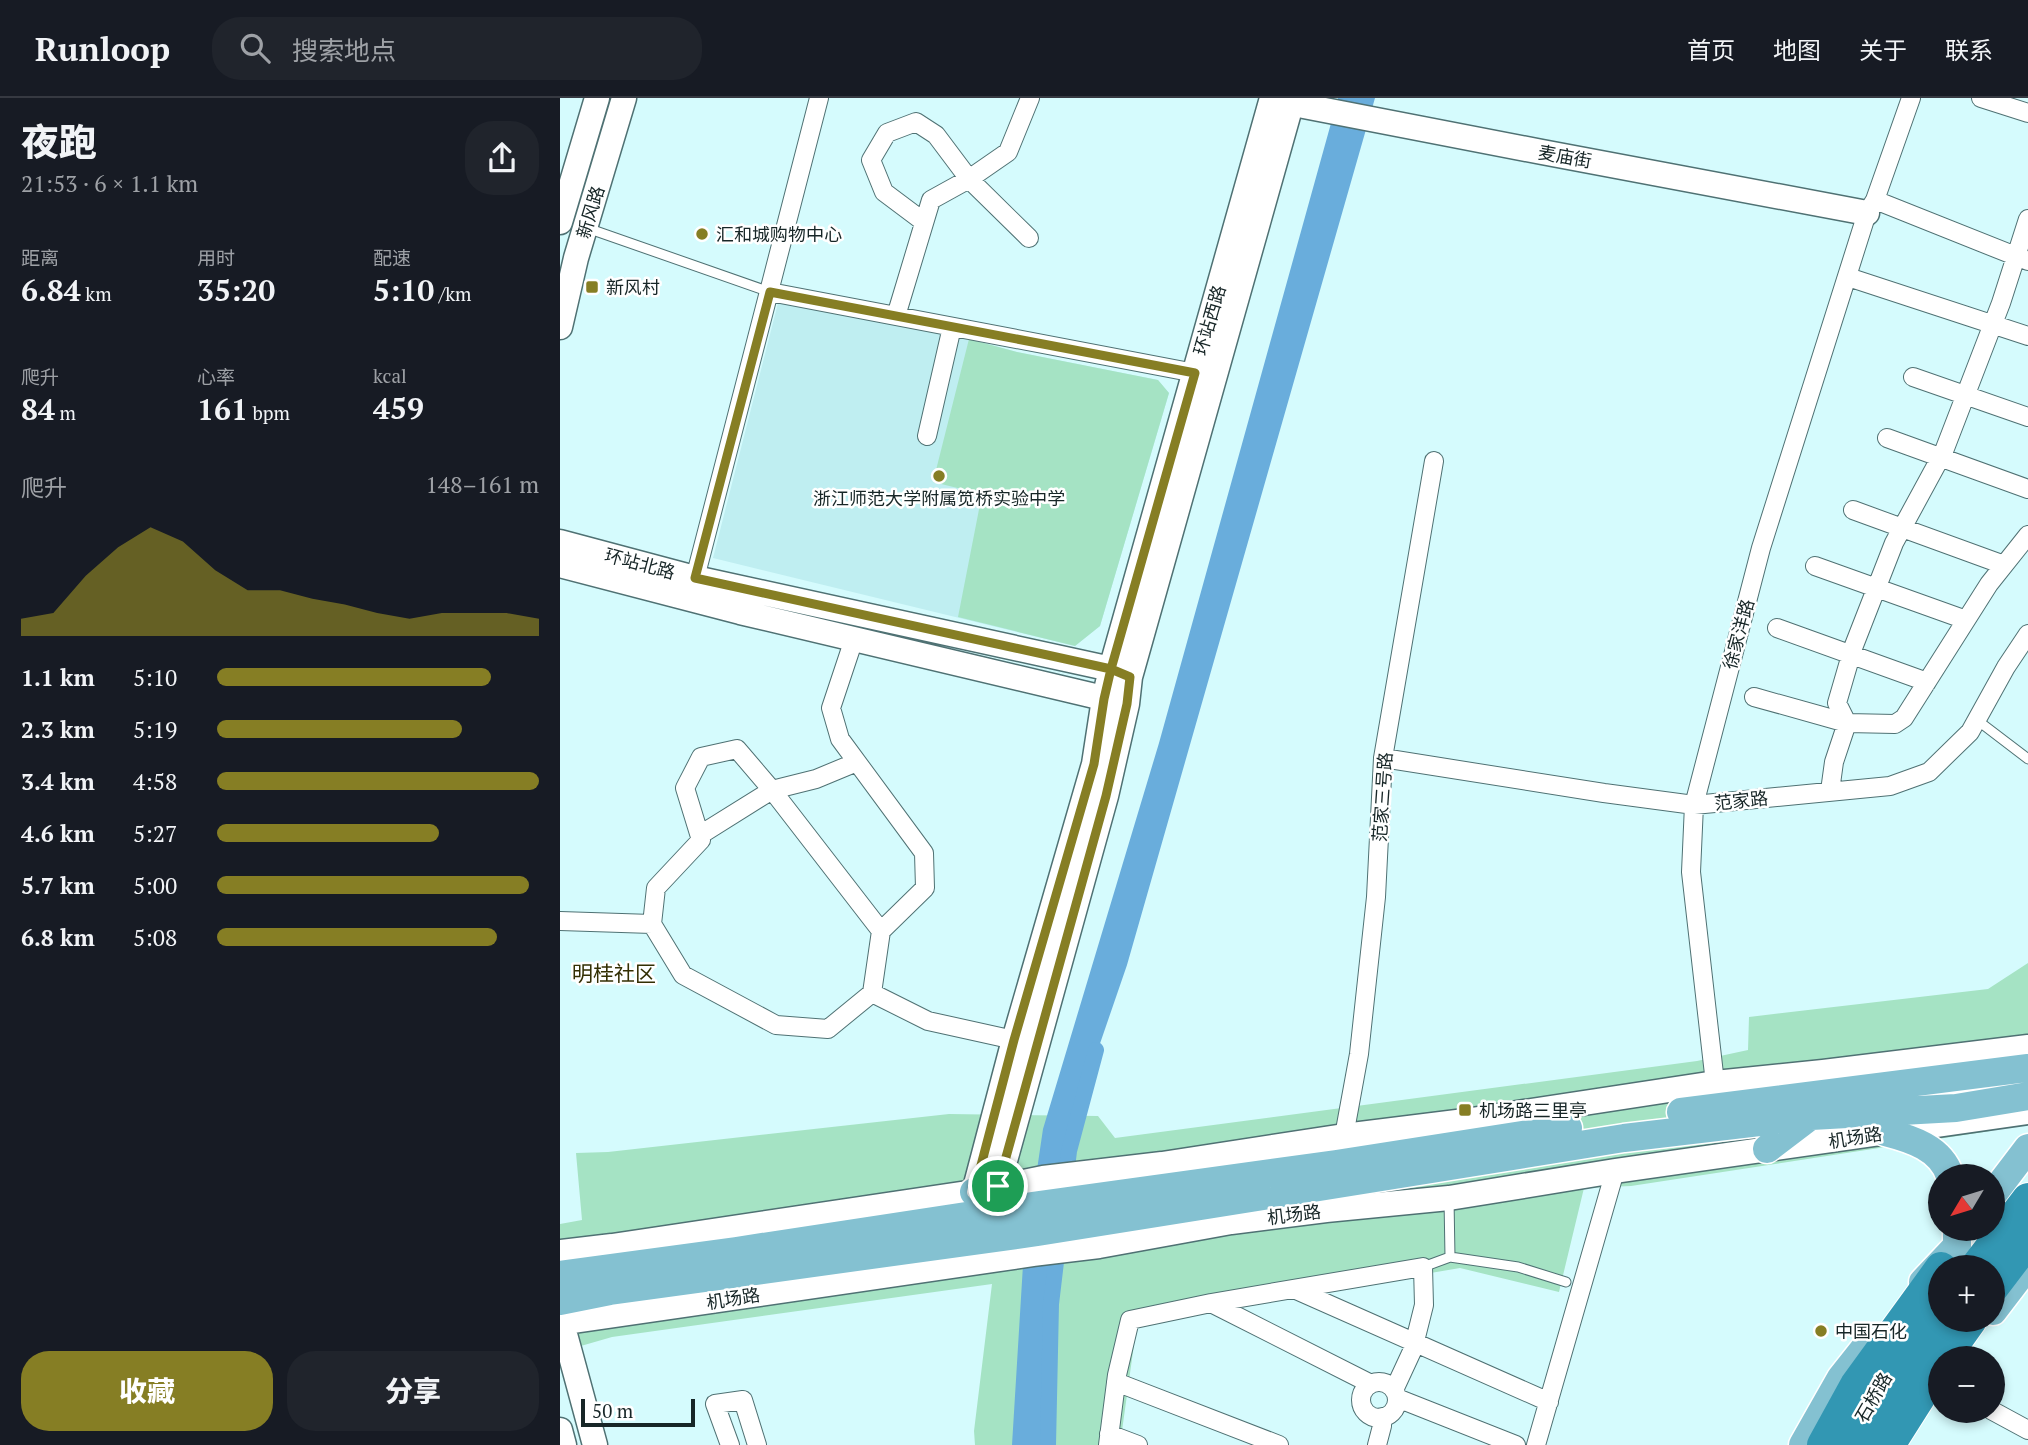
<!DOCTYPE html>
<html lang="zh">
<meta charset="utf-8">
<style>
:root{--surface:#171b24;--page:#20242c;--text:#f1f3f6;--muted:#9ea1a6;--line:#363941;--accent:#867e24}
body{margin:0;font-family:"PT Serif","Noto Sans SC",serif;background:var(--page);color:var(--text);height:100vh;display:flex;flex-direction:column;font-size:26px;white-space:nowrap}
*{box-sizing:border-box;margin:0}
p{font-size:23px;color:var(--muted)}
.icon{flex:none;width:38px;height:38px;fill:none;stroke:currentColor;stroke-width:2;stroke-linecap:round;stroke-linejoin:round}
.map{position:relative;flex:1;overflow:hidden}
.side{display:flex;flex-direction:column;background:var(--surface);width:560px}
.side>*{flex:none}
.needle{width:46px;rotate:232deg}
.controls{position:absolute;left:1368px;top:1066px;display:grid;gap:14px}
.controls a{display:grid;place-items:center;width:77px;height:77px;border-radius:50%;background:var(--surface);box-shadow:0 4px 10px #0003;font-size:35px}
.scale{position:absolute;left:21px;bottom:18px;width:114px;box-sizing:border-box;padding-left:7px;border:4px solid #172627;border-top:0;font-size:19px;line-height:24px;white-space:nowrap;color:#172627;-webkit-text-stroke:5px #fff;paint-order:stroke}
.pin{position:absolute;display:grid;place-items:center;width:60px;height:60px;color:#fff;margin:-30px;border:4px solid #fff;border-radius:50%;box-shadow:0 2px 7px #0007}
.round{display:grid;place-items:center;flex:none;width:74px;height:74px;border-radius:28px;background:var(--page)}
.head{display:flex;align-items:center;justify-content:space-between;height:119px;padding:0 21px}
h1{font-size:38px;font-weight:800;line-height:52px}
.stats{display:grid;grid-template-columns:repeat(3,1fr);gap:10px;height:119px;padding:7px 21px}
.stats div{display:grid;align-content:center}
.stats b{font-size:30px;font-weight:800}
.stats small{font-size:19px;font-weight:400}
.stats p{font-size:19px}
.chart{height:196px;padding:14px 21px}
.chart p{display:flex;justify-content:space-between}
.chart svg{width:100%;height:126px;margin-top:7px;fill:var(--accent);opacity:.7}
.action{display:flex;gap:14px;margin-top:auto;padding:14px 21px}
.action a{flex:1;height:80px;border-radius:28px;background:var(--accent);color:#fff;font-size:28px;font-weight:800;line-height:80px;text-align:center}
.action a+a{background:var(--page);color:var(--text)}
ul{padding:0 21px;list-style:none;font-size:23px}
li{display:grid;grid-template-columns:112px 84px 1fr;align-items:center;height:52px}
li i{height:18px;border-radius:9px;background:var(--accent)}
header{display:flex;align-items:center;gap:42px;box-sizing:border-box;height:98px;padding:0 35px;background:var(--surface);border-bottom:2px solid var(--line)}
header strong{font-size:33px}
nav{display:flex;gap:38px;margin-inline-start:auto;font-size:24px}
.search{width:490px;height:63px;background:var(--page);display:flex;align-items:center;gap:18px;box-sizing:border-box;padding:0 24px;border-radius:28px;color:var(--muted);font-size:26px}
main{display:flex;flex:1;min-height:0}
.map>svg:first-child{display:block}
.built{fill:#bfeef1}
.green{fill:#a5e3c4}
.water{fill:#69addc}
.lines{fill:none;stroke-linecap:round;stroke-linejoin:round}
.canal{stroke:#69addc;stroke-width:16}
.lane-casing{stroke:#4f7173;stroke-width:11}
.street-casing{stroke:#4f7173;stroke-width:20}
.secondary-casing{stroke:#4f7173;stroke-width:27}
.primary-casing{stroke:#fff;stroke-width:31}
.highway-casing{stroke:#fff;stroke-width:34}
.lane{stroke:#fff;stroke-width:9}
.street{stroke:#fff;stroke-width:18}
.secondary{stroke:#fff;stroke-width:24}
.primary{stroke:#84c1d1;stroke-width:28}
.highway{stroke:#3297b3;stroke-width:32}
.route-casing{stroke:#fff;stroke-width:14}
.route{stroke:#867e24;stroke-width:9}
.poi-dot{fill:#867e24;stroke:#fff;stroke-width:2.5}
.labels{text-anchor:middle;dominant-baseline:central;stroke-width:5;stroke-linejoin:round;paint-order:stroke}
.street-label{font-size:18px;fill:#172627;stroke:#fff}
.poi-label{font-size:18px;fill:#172627;stroke:#fff;text-anchor:start}
.quarter-label{font-size:21px;fill:#332f03;stroke:#fff}
</style>
<header>
<strong>Runloop</strong>
<div class="search"><svg class="icon" aria-label="search" viewBox="0 0 24 24"><circle cx="10" cy="10" r="6"/><path d="M15 15l6 6"/></svg>搜索地点</div>
<nav><a>首页</a><a>地图</a><a>关于</a><a>联系</a></nav>
</header>
<main>
<section class="side">
<div class="head"><div><h1>夜跑</h1><p>21:53 · 6 × 1.1 km</p></div><a class="round"><svg class="icon" aria-label="share" viewBox="0 0 24 24"><path d="M12 15V3M7 8l5-5 5 5M5 13v7h14v-7"/></svg></a></div>
<div class="stats">
<div><p>距离</p><b>6.84<small> km</small></b></div>
<div><p>用时</p><b>35:20</b></div>
<div><p>配速</p><b>5:10<small> /km</small></b></div>
</div>
<div class="stats">
<div><p>爬升</p><b>84<small> m</small></b></div>
<div><p>心率</p><b>161<small> bpm</small></b></div>
<div><p>kcal</p><b>459</b></div>
</div>
<div class="chart"><p><span>爬升</span>148–161 m</p>
<svg viewBox="0 0 160 44" preserveAspectRatio="none"><path d="M0 44V38L10 36L20 23L30 13L40 6L50 11L60 21L70 28L80 28L90 31L100 33L110 36L120 38L130 36L140 36L150 36L160 38V44z"/></svg>
</div>
<ul>
<li><b>1.1 km</b>5:10<i style="width:85%"></i></li>
<li><b>2.3 km</b>5:19<i style="width:76%"></i></li>
<li><b>3.4 km</b>4:58<i style="width:100%"></i></li>
<li><b>4.6 km</b>5:27<i style="width:69%"></i></li>
<li><b>5.7 km</b>5:00<i style="width:97%"></i></li>
<li><b>6.8 km</b>5:08<i style="width:87%"></i></li>
</ul>
<div class="action"><a>收藏</a><a>分享</a></div>
</section>
<div class="map">
<svg width="1468" height="1347" viewBox="0 0 1468 1347">
<rect width="100%" height="100%" fill="#d5fbfd"/>
<path class="built" d="M218,205l191,36 48,13 141,28 11,13 -69,233 -25,20 -362,-88z"/>
<path class="green" d="M409,241l48,13 141,28 11,13 -69,233 -25,20 -117,-29 24,-123 -49,-12z
M1468,865v125l-38,43 -359,55 -47,2 -25,104 -99,-24 -323,55 -17,122h-145l-1,-14 18,-147 -380,53 -52,15v-128l22,-4 -6,-67 32,-1 341,-38 149,2 17,22 582,-77 51,-11 1,-33 239,-28z"/>
<path class="water" d="M778,0h37l-248,867 -66,192 -19,288h-30l11,-180 20,-136 116,-386z"/>
<g class="lines">
<path class="canal" d="M505,1086l4,-33 27,-101
M488,1347l3,-141 7,-59"/>
<defs>
<path id="lane" d="M27,130l183,64
M1417,622l51,39
M889,1101l1,58
M863,1169l27,-10 68,10 48,15"/>
<path id="street" d="M1421,0l47,15
M1315,102l153,61
M364,124l-40,-30 -13,-32 16,-27 29,-11 20,13 33,44 60,59
M1288,179l180,59
M210,194l425,81
M336,218l35,-116 38,-21 39,-27 22,-54
M1353,279l115,40
M367,338l25,-109
M1327,340l141,51
M1293,412l151,55
M1255,468l151,54
M135,480l124,-480
M1217,530l150,54
M294,541l-23,69 9,31 84,114 1,35 -44,43 -9,62 -44,36 -52,-4 -93,-50 -31,-51 4,-36 45,-48 -16,-52 16,-31 36,-8 35,41 109,141
M1194,599l93,26 48,1 9,-6 85,-134 39,-49
M823,660l221,35 90,12 196,-19 39,-14 41,-40 36,-65 22,-33
M1270,693l4,-29 13,-39 -10,-20 16,-55 41,-105 50,-92 57,-148 27,-84
M140,737l72,-45 44,-11 41,-17
M0,823l92,3
M312,895l56,28 86,19
M1155,985l-24,-211 3,-67 67,-257 106,-335 8,-13 36,-102
M784,1038l15,-82 17,-157 7,-139 51,-297
M734,1191l255,113
M651,1205l160,81
M556,1284l163,63
M801 1302a18 18 0 1 1 36 0a18 18 0 1 1-36 0Z
M837,1300l119,47
M1431,1312l37,20
M549,1336l29,11
M170,1347l-15,-41 28,-4 14,45
M548,1347l9,-70 13,-55 81,-17 212,-36 1,38 -11,44 -19,41
M817,1347l5,-19v-9
M976,1347l79,-274"/>
<path id="secondary" d="M718,3l264,51 325,61
M0,124l37,-124
M0,229l16,-69 48,-160
M0,444l135,36 416,91 15,6
M0,467l180,47 380,90
M438,1088l108,-390 21,-92 3,-27 163,-579
M414,1094l40,-152 80,-276 10,-65 7,-30 161,-571
M0,1154l52,-6 362,-54 69,-14 119,-14 182,-28 121,-15 250,-38 108,-11 205,-25
M0,1218l35,129
M0,1225l474,-69 65,-8 132,-24 95,-12 123,-12 166,-27 413,-59
M0,1332l4,15"/>
<path id="primary" d="M1121,1014l347,-44
M1325,1034c27,7 56,16 65,44
M1207,1051l42,-32
M414,1094l44,15
M1433,1096l35,-46
M0,1177l176,-24 303,-46 297,-41 232,-36
M1363,1184l34,-36v-18
M0,1203l50,-10 428,-59 586,-94 187,-22 145,-8 72,-12
M1433,1213l32,-42
M1243,1347l38,-67 27,-34"/>
<path id="highway" d="M1416,1169l52,-68
M1433,1189l35,-46
M1384,1260l27,-38
M1263,1347l33,-60 85,-117
M1297,1347l63,-100 21,-29
M1329,1347l52,-82"/>
</defs>
<use href="#lane" class="lane-casing"/>
<use href="#street" class="street-casing"/>
<use href="#secondary" class="secondary-casing"/>
<use href="#primary" class="primary-casing"/>
<use href="#highway" class="highway-casing"/>
<use href="#lane" class="lane"/>
<use href="#street" class="street"/>
<use href="#secondary" class="secondary"/>
<use href="#primary" class="primary"/>
<use href="#highway" class="highway"/>
</g>
<g class="lines">
<defs>
<path id="route" d="M438,1088l108,-390 21,-92 3,-27 -19,-8 -416,-91 75,-286 425,81 -84,296 -7,30 -10,65 -80,276 -40,152 24,-6"/>
</defs>
<use href="#route" class="route-casing"/>
<use href="#route" class="route"/>
</g>
<g class="poi-dot">
<circle cx="142" cy="136" r="7"/>
<rect x="25" y="182" width="14" height="14" rx="3.5"/>
<circle cx="379" cy="378" r="7"/>
<rect x="898" y="1005" width="14" height="14" rx="3.5"/>
<circle cx="1261" cy="1233" r="7"/>
</g>
<g class="labels">
<g class="street-label">
<text transform="translate(1005 58) rotate(10)">麦庙街</text>
<text transform="translate(30 114) rotate(-73)">新风路</text>
<text transform="translate(649 222) rotate(-74)">环站西路</text>
<text transform="translate(80 465) rotate(15)">环站北路</text>
<text transform="translate(1178 536) rotate(-75)">徐家洋路</text>
<text transform="translate(822 699) rotate(-86)">范家三号路</text>
<text transform="translate(1181 702) rotate(-6)">范家路</text>
<text transform="translate(1295 1039) rotate(-9)">机场路</text>
<text transform="translate(734 1116) rotate(-7)">机场路</text>
<text transform="translate(173 1200) rotate(-9)">机场路</text>
<text transform="translate(1313 1299) rotate(-60)">石桥路</text>
</g>
<g class="poi-label">
<text x="156" y="136">汇和城购物中心</text>
<text x="46" y="189">新风村</text>
<text x="379" y="400" text-anchor="middle">浙江师范大学附属笕桥实验中学</text>
<text x="919" y="1012">机场路三里亭</text>
<text x="1275" y="1233">中国石化</text>
</g>
<g class="quarter-label">
<text x="54" y="875">明桂社区</text>
</g>
</g>
</svg>
<div class="controls">
<a><svg class="needle" viewBox="-14 -14 28 28"><path d="M0-13l5 13h-10z" fill="#e53935"/><path d="M0 13l5-13h-10z" fill="#9ea1a6"/></svg></a>
<a>+</a>
<a>−</a>
</div>
<div class="scale">50 m</div>
<div class="pin" style="left:438px;top:1088px;background:#1e9e55"><svg class="icon" aria-label="arrive" viewBox="0 0 24 24"><path d="M6 21V4h12l-3 4 3 4H6"/></svg></div>
</div>
</main>
